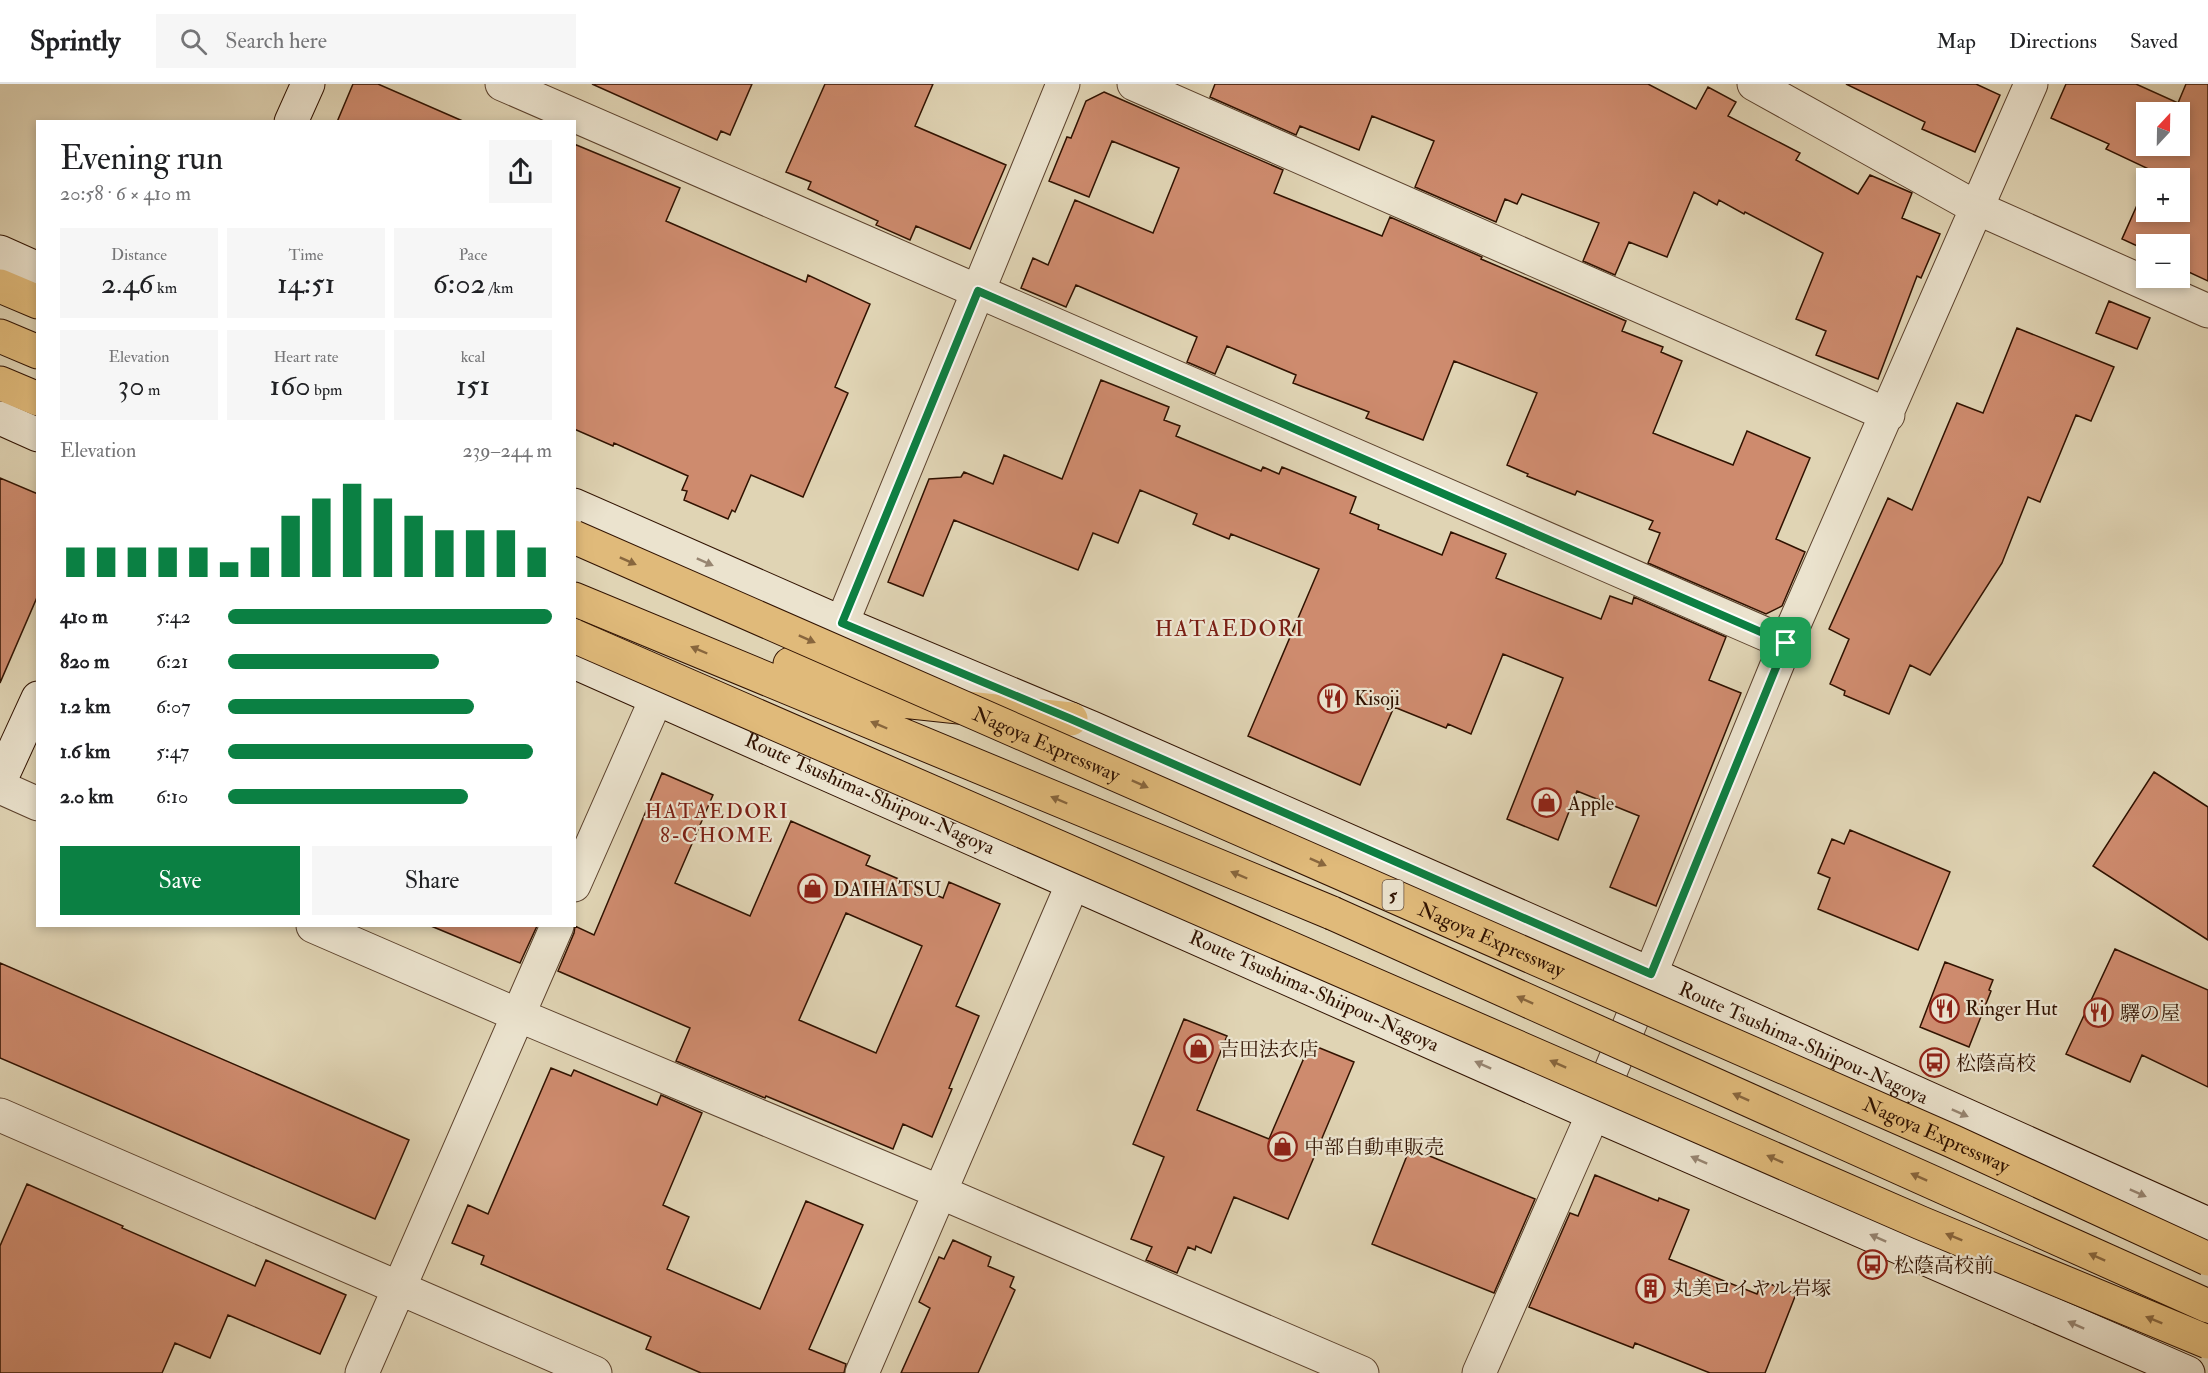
<!DOCTYPE html>
<meta charset="utf-8">
<style>
:root{--surface:#fff;--page:#f6f6f6;--text:#202124;--muted:#757577;--line:#e0e0e0;--accent:#0b8043}
body{margin:0;font-family:"IM FELL Double Pica","Noto Serif JP",serif;background:var(--page);color:var(--text);height:100vh;display:flex;flex-direction:column;font-size:22px;white-space:nowrap}
*{box-sizing:border-box;margin:0}
p{font-size:20px;color:var(--muted)}
.icon{flex:none;width:33px;height:33px;fill:none;stroke:currentColor;stroke-width:2;stroke-linecap:round;stroke-linejoin:round}
.map{position:relative;flex:1;overflow:hidden}
.details{position:absolute;left:36px;top:36px;width:540px;height:807px;display:flex;flex-direction:column;background:var(--surface);border-radius:0px;box-shadow:0 3px 9px #0003}
.details>*{flex:none}
.needle{width:39px;rotate:22deg}
.tools{position:absolute;left:2136px;top:18px;display:grid;gap:12px}
.tools a{display:grid;place-items:center;width:54px;height:54px;border-radius:0px;background:var(--surface);box-shadow:0 3px 9px #0003;font-size:30px}
.pin{position:absolute;display:grid;place-items:center;width:51px;height:51px;color:#fff;margin:-26px;border-radius:12px;box-shadow:0 3px 9px #0006}
.round{display:grid;place-items:center;flex:none;width:63px;height:63px;border-radius:0px;background:var(--page)}
.headline{display:flex;align-items:center;justify-content:space-between;height:102px;padding:0 24px}
h1{font-size:33px;font-weight:600;line-height:45px}
.stats{display:grid;grid-template-columns:repeat(3,1fr);gap:9px;height:102px;padding:6px 24px}
.stats div{display:grid;align-content:center;border-radius:0px;background:var(--page);text-align:center}
.stats b{font-size:30px;font-weight:600}
.stats small{font-size:16px;font-weight:400}
.stats p{font-size:16px}
.chart{height:168px;padding:12px 24px}
.chart p{display:flex;justify-content:space-between}
.chart svg{width:100%;height:108px;margin-top:6px;stroke:var(--accent);stroke-width:6}
.primary-button{display:flex;gap:12px;margin-top:auto;padding:12px 24px}
.primary-button a{flex:1;height:69px;border-radius:0px;background:var(--accent);color:#fff;font-size:24px;font-weight:600;line-height:69px;text-align:center}
.primary-button a+a{background:var(--page);color:var(--text)}
ul{padding:0 24px;list-style:none;font-size:20px}
li{display:grid;grid-template-columns:96px 72px 1fr;align-items:center;height:45px}
li i{height:15px;border-radius:8px;background:var(--accent)}
header{display:flex;align-items:center;gap:36px;box-sizing:border-box;height:84px;padding:0 30px;background:var(--surface);border-bottom:2px solid var(--line)}
header strong{font-size:28px}
nav{display:flex;gap:33px;margin-inline-start:auto;font-size:21px}
.search{width:420px;height:54px;background:var(--page);display:flex;align-items:center;gap:15px;box-sizing:border-box;padding:0 21px;border-radius:0px;color:var(--muted);font-size:22px}
.map>svg:first-child{display:block}
.building{fill:#ce8b6e;stroke:#301200;stroke-width:1.5;fill-rule:evenodd}
.lines{fill:none;stroke-linecap:round;stroke-linejoin:round}
.street-casing{stroke:#5c422d;stroke-width:35}
.secondary-casing{stroke:#301200;stroke-width:35}
.highway-casing{stroke:#301200;stroke-width:35}
.street{stroke:#ebe3ce;stroke-width:33}
.secondary{stroke:#ebe3ce;stroke-width:33}
.highway{stroke:#e0ba7a;stroke-width:33}
.highway-bridge-casing{stroke:#301200;stroke-width:35;stroke-linecap:butt}
.highway-bridge{stroke:#e0ba7a;stroke-width:33}
.oneway{fill:#88663d}
.oneway2{fill:#978571}
.route-casing{stroke:#fff;stroke-width:12}
.route{stroke:#0b8043;stroke-width:8}
.labels{text-anchor:middle;dominant-baseline:central;stroke-width:4.5;stroke-linejoin:round;paint-order:stroke}
.shield{fill:#ebe3ce;stroke:#68513e;stroke-width:1.5}
.shield-label{font-size:18px;font-weight:bold;fill:#301200}
.poi-label{font-size:20px;fill:#301200;stroke:#ebe3ce;text-anchor:start}
.street-label{font-size:20px;fill:#301200;stroke:#ebe3ce}
.neighbourhood-label{font-size:21px;letter-spacing:1.5px;fill:#7a1f14;stroke:#ebe3ce}
.quarter-label{font-size:22px;letter-spacing:1.5px;fill:#7a1f14;stroke:#ebe3ce}
</style>
<header>
<strong>Sprintly</strong>
<div class="search"><svg class="icon" aria-label="search" viewBox="0 0 24 24"><circle cx="10" cy="10" r="6"/><path d="M15 15l6 6"/></svg>Search here</div>
<nav><a>Map</a><a>Directions</a><a>Saved</a></nav>
</header>
<div class="map">
<svg width="2208" height="1289" viewBox="0 0 2208 1289">
<rect width="100%" height="100%" fill="#e0d4b4"/>
<filter id="stains"><feTurbulence type="fractalNoise" baseFrequency=".00333" numOctaves="4"/><feColorMatrix values="0 0 0 0 .2 0 0 0 0 .09 0 0 0 0 .02 0 0 0 .5 -.17"/></filter>
<radialGradient id="worn" r=".72"><stop offset=".6" stop-color="#630" stop-opacity="0"/><stop offset="1" stop-color="#630" stop-opacity=".3"/></radialGradient>
<path class="building" d="M353,0h25l87,38h-128z
M592,0h160l-22,51 -9,-4 -4,9z
M825,0h108l-18,42 91,39 -36,84 -54,-23 -6,14 -34,-15 2,-4 -70,-32 3,-7 -25,-10z
M1215,0h433l48,25 12,-22 28,15 -8,14 72,37 -4,7 62,34 12,-19 42,18 -10,25 38,16 -19,44 -4,-2 -39,103 -62,-24 10,-24 -30,-12 27,-66 -78,-41 -1,2 -25,-14 -2,5 -23,-13 -27,65 -38,-15 -14,33 -32,-14 16,-38 -77,-29 -5,10 -12,-5 -9,23 -81,-35 19,-46 -62,-25 -13,34 -59,-24 -4,9 -86,-38z
M1846,0h130l24,11 -25,57 -53,-23 3,-7z
M2066,0h70l42,19 8,-19h22v197l-28,-13v-24h-34v6l-24,-11 24,-54v27h34v-34h-31l4,-7 -47,-22 3,-5 -58,-26zM2146,28h34v34h-34z
M1104,8l179,78 -9,23 108,43 8,-19 92,40 -1,2 145,62 -4,10 41,16 -2,5 21,9 -29,72 80,32 14,-34 63,27 -34,81 29,13 -23,54 -16,8 -118,-51 12,-30 -11,-4 4,-8 -76,-30 -2,4 -48,-19 1,-2 -21,-9 30,-72 -83,-32 -31,79 -57,-22 3,-6 -76,-29 3,-8 -69,-29 -12,28 -28,-12 10,-25 -121,-52 -10,22 -45,-19 12,-30 15,7 27,-65 78,33 26,-65 -67,-27 -23,56 -40,-16 18,-44 4,1 15,-37z
M574,60l106,44 -14,33 140,61 2,-7 62,29 -35,83 13,6 -45,104 -52,-22 -16,37 -3,-2 -4,9 -44,-19 3,-9 -5,-1 6,-14 -74,-33 -1,3 -39,-17z
M2109,217l41,17 -13,31 -41,-16z
M2017,244l97,39 -23,54 -15,-6 -36,87 -12,-5 -26,66 -72,112 -20,-10 -21,49 -45,-19 1,-4 -15,-7 19,-45 -20,-10 59,-131 24,12 45,-107 26,10z
M1101,296l68,27 -5,13 16,6 -4,10 85,35 2,-4 16,7 3,-7 74,30 -6,16 29,12 -1,4 64,26 9,-23 55,22 -10,24 105,41 9,-23 22,8 2,-7 92,40 -17,43 32,13 -85,213 -46,-19 29,-71 -62,-25 -19,49 -51,-21 56,-141 -60,-24 -32,80 -23,-10 -2,4 -52,-21 -34,78 -112,-49 71,-167 -88,-35 -2,5 -36,-15 4,-10 -57,-24 -22,53 -25,-10 -15,37 -124,-50 -31,76 -35,-14 41,-103 32,-2 3,-5 29,12 11,-29 58,24z
M0,394l38,16v101l-38,88z
M2154,688l54,35v133l-115,-74z
M662,689l51,22 -38,88 75,33 41,-95 79,35 -4,9 77,33 6,-16 51,22 -44,102 23,10 -30,72 3,1 -20,48 -29,-13 -10,25 -127,-53 -1,2 -89,-37 14,-33 -132,-57 16,-38 1,-7 19,9zM846,829l76,33 -46,107 -77,-33z
M1850,746l100,42 -32,78 -100,-41 12,-31 -12,-5 14,-34 12,5z
M431,842h106l-17,37z
M2115,865l93,41v97l-66,-32 -12,27 -64,-28z
M1945,878l48,18 -4,10 2,1 -22,56 -49,-20z
M0,879l409,177 -34,79 -375,-161z
M1184,935l43,17 -30,74 72,29 41,-95 44,18 -66,157 -54,-22 -23,56 -15,-7 -1,4 -7,-3 -11,26 -31,-13 6,-13 -21,-8 33,-82 -31,-13z
M551,984l20,8 3,-6 83,35 4,-10 41,18 -39,92 26,12 -22,52 93,40 46,-108 57,24 -54,124 37,15 -2,9h-143l-55,-24 5,-12 -170,-73 3,-8 -32,-13 16,-38 20,9z
M1410,1064l125,51 -41,94 -122,-49z
M1595,1091l63,26 1,-3 30,12 -20,49 88,35 5,-13 34,13 -31,79h-55l-75,-30 -2,5 -104,-41 41,-94 8,3z
M27,1100l96,42 -1,2 133,58 11,-26 80,35 -26,59 -92,-39 -18,43 -35,-15 -13,30h-162v-127z
M953,1156l38,17 -3,9 26,11 -4,10 5,3 -37,83h-77l29,-65 -11,-6 20,-45 5,2z"/>
<g class="lines">
<defs>
<path id="street" d="M502,0l1284,559
M1134,0l754,331
M1754,0l223,124 231,103
M842,539l221,-539
M0,703l38,17
M574,801l83,-188
M313,842l205,89 422,177 422,181
M0,1031l595,258
M362,1289l195,-447
M862,1289l211,-490
M1479,1289l114,-259 193,-471 245,-559"/>
<g id="secondary">
<path d="M291,38l17,-38"/>
<path d="M0,168l38,17"/>
<path d="M0,334l38,17"/>
<path id="s1" d="M574,421l268,118 250,105 559,246 557,250"/>
<path id="s2" d="M574,578l1019,452 595,259"/>
<path d="M0,697l38,-83"/>
</g>
<path id="highway" d="M0,202l38,16
M0,252l38,16
M0,299l38,16
M574,515l758,314
M790,580l84,34 197,21"/>
</defs>
<use href="#street" class="street-casing"/>
<use href="#secondary" class="secondary-casing"/>
<use href="#highway" class="highway-casing"/>
<use href="#street" class="street"/>
<use href="#secondary" class="secondary"/>
<use href="#highway" class="highway"/>
<defs>
<g id="highway-bridge">
<path id="s3" d="M574,453l1378,604 256,118"/>
<path d="M574,552l1347,587 287,119"/>
<path d="M1332,829l876,393"/>
</g>
</defs>
<use href="#highway-bridge" class="highway-bridge-casing"/>
<use href="#highway-bridge" class="highway-bridge"/>
</g>
<defs><path id="oneway-solid" d="M-6-.8H1V-3.2L6.5 0L1 3.2V.8H-6Z" transform="scale(1.5)"/></defs>
<g class="oneway">
<use href="#oneway-solid" transform="translate(628 477) rotate(24)"/>
<use href="#oneway-solid" transform="translate(807 555) rotate(24)"/>
<use href="#oneway-solid" transform="translate(699 566) rotate(-157)"/>
<use href="#oneway-solid" transform="translate(879 641) rotate(-157)"/>
<use href="#oneway-solid" transform="translate(1140 700) rotate(24)"/>
<use href="#oneway-solid" transform="translate(1059 716) rotate(-157)"/>
<use href="#oneway-solid" transform="translate(1318 778) rotate(24)"/>
<use href="#oneway-solid" transform="translate(1239 791) rotate(-157)"/>
<use href="#oneway-solid" transform="translate(1525 916) rotate(-156)"/>
<use href="#oneway-solid" transform="translate(1558 980) rotate(-156)"/>
<use href="#oneway-solid" transform="translate(1741 1013) rotate(-156)"/>
<use href="#oneway-solid" transform="translate(1775 1075) rotate(-156)"/>
<use href="#oneway-solid" transform="translate(1919 1093) rotate(-156)"/>
<use href="#oneway-solid" transform="translate(1954 1153) rotate(-158)"/>
<use href="#oneway-solid" transform="translate(2097 1173) rotate(-156)"/>
<use href="#oneway-solid" transform="translate(2154 1236) rotate(-158)"/>
</g>
<g class="oneway2">
<use href="#oneway-solid" transform="translate(705 478) rotate(24)"/>
<use href="#oneway-solid" transform="translate(1483 981) rotate(-156)"/>
<use href="#oneway-solid" transform="translate(1960 1029) rotate(24)"/>
<use href="#oneway-solid" transform="translate(1699 1076) rotate(-156)"/>
<use href="#oneway-solid" transform="translate(2138 1109) rotate(24)"/>
<use href="#oneway-solid" transform="translate(1878 1154) rotate(-156)"/>
<use href="#oneway-solid" transform="translate(2076 1241) rotate(-156)"/>
</g>
<g class="lines">
<defs>
<path id="route" d="M978,207l808,352 -135,331 -580,-255 -229,-96z"/>
</defs>
<use href="#route" class="route-casing"/>
<use href="#route" class="route"/>
</g>
<defs>
<symbol id="restaurant-ring" viewBox="-11 -11 22 22"><circle r="9.5" fill="#ebe3ce" stroke="#8f2418" stroke-width="1.5"/><path d="M-5-6h1v4h1v-4h1v4h1v-4h1v5L-1.5 .5V6h-2V.5L-5-1ZM5-6V6H3V1.5H1.5Q1.5-4 5-6Z" fill="#8f2418"/></symbol>
<symbol id="shop-ring" viewBox="-11 -11 22 22"><circle r="9.5" fill="#ebe3ce" stroke="#8f2418" stroke-width="1.5"/><path d="M-5-2.5h2.3a2.7 3.5 0 0 1 5.4 0H5L5.5 6h-11ZM-1.5-2.5h3a1.5 2.3 0 0 0-3 0Z" fill="#8f2418"/></symbol>
<symbol id="bus-ring" viewBox="-11 -11 22 22"><circle r="9.5" fill="#ebe3ce" stroke="#8f2418" stroke-width="1.5"/><path d="M-5-6H5V4H4V6H2V4H-2V6H-4V4H-5ZM-3.5-4V0h7V-4ZM-3.5 1.2v1.5H-2V1.2ZM2 1.2v1.5H3.5V1.2Z" fill="#8f2418"/></symbol>
<symbol id="building-ring" viewBox="-11 -11 22 22"><circle r="9.5" fill="#ebe3ce" stroke="#8f2418" stroke-width="1.5"/><path d="M-4-6H4V6H1V3H-1V6H-4ZM-2.5-4.3h1.7v1.8h-1.7ZM.8-4.3h1.7v1.8H.8ZM-2.5-1h1.7V.8h-1.7ZM.8-1h1.7V.8H.8Z" fill="#8f2418"/></symbol>
</defs>
<g fill-rule="evenodd">
<use href="#restaurant-ring" x="1316" y="598" width="33" height="33"/>
<use href="#shop-ring" x="1530" y="702" width="33" height="33"/>
<use href="#shop-ring" x="796" y="788" width="33" height="33"/>
<use href="#restaurant-ring" x="1928" y="908" width="33" height="33"/>
<use href="#restaurant-ring" x="2082" y="912" width="33" height="33"/>
<use href="#shop-ring" x="1182" y="948" width="33" height="33"/>
<use href="#bus-ring" x="1918" y="962" width="33" height="33"/>
<use href="#shop-ring" x="1266" y="1046" width="33" height="33"/>
<use href="#bus-ring" x="1856" y="1164" width="33" height="33"/>
<use href="#building-ring" x="1634" y="1188" width="33" height="33"/>
</g>
<g class="labels">
<rect class="shield" x="1382.5" y="796" width="21" height="30" rx="4.5"/>
<g class="shield-label">
<text x="1393" y="811">5</text>
</g>
<g class="poi-label">
<text x="1354" y="614">Kisoji</text>
<text x="1568" y="719">Apple</text>
<text x="833" y="805">DAIHATSU</text>
<text x="1965" y="924">Ringer Hut</text>
<text x="2120" y="929">驛の屋</text>
<text x="1219" y="965">吉田法衣店</text>
<text x="1956" y="979">松蔭高校</text>
<text x="1304" y="1063">中部自動車販売</text>
<text x="1894" y="1181">松蔭高校前</text>
<text x="1672" y="1204">丸美ロイヤル岩塚</text>
</g>
<g class="street-label">
<text stroke="none"><textPath href="#s3" startOffset="516">Nagoya Expressway</textPath></text>
<text stroke="none"><textPath href="#s2" startOffset="324">Route Tsushima-Shiipou-Nagoya</textPath></text>
<text stroke="none"><textPath href="#s3" startOffset="1002">Nagoya Expressway</textPath></text>
<text stroke="none"><textPath href="#s2" startOffset="810">Route Tsushima-Shiipou-Nagoya</textPath></text>
<text stroke="none"><textPath href="#s1" startOffset="1342">Route Tsushima-Shiipou-Nagoya</textPath></text>
<text stroke="none"><textPath href="#s3" startOffset="1488">Nagoya Expressway</textPath></text>
</g>
<g class="neighbourhood-label">
<text x="717" y="727">HATAEDORI<tspan x="717" dy="24">8-CHOME</tspan></text>
</g>
<g class="quarter-label">
<text x="1230" y="545">HATAEDORI</text>
</g>
</g>
<rect width="100%" height="100%" filter="url(#stains)"/>
<rect width="100%" height="100%" fill="url(#worn)"/>
</svg>
<div class="tools">
<a><svg class="needle" viewBox="-14 -14 28 28"><path d="M0-13l5 13h-10z" fill="#e53935"/><path d="M0 13l5-13h-10z" fill="#757577"/></svg></a>
<a>+</a>
<a>−</a>
</div>
<div class="pin" style="left:1786px;top:559px;background:#1e9e55"><svg class="icon" aria-label="arrive" viewBox="0 0 24 24"><path d="M6 21V4h12l-3 4 3 4H6"/></svg></div>
<section class="details">
<div class="headline"><div><h1>Evening run</h1><p>20:58 · 6 × 410 m</p></div><a class="round"><svg class="icon" aria-label="share" viewBox="0 0 24 24"><path d="M12 15V3M7 8l5-5 5 5M5 13v7h14v-7"/></svg></a></div>
<div class="stats">
<div><p>Distance</p><b>2.46<small> km</small></b></div>
<div><p>Time</p><b>14:51</b></div>
<div><p>Pace</p><b>6:02<small> /km</small></b></div>
</div>
<div class="stats">
<div><p>Elevation</p><b>30<small> m</small></b></div>
<div><p>Heart rate</p><b>160<small> bpm</small></b></div>
<div><p>kcal</p><b>151</b></div>
</div>
<div class="chart"><p><span>Elevation</span>239–244 m</p>
<svg viewBox="0 0 160 44" preserveAspectRatio="none"><path d="M5 44V32M15 44V32M25 44V32M35 44V32M45 44V32M55 44V38M65 44V32M75 44V19M85 44V12M95 44V6M105 44V12M115 44V19M125 44V25M135 44V25M145 44V25M155 44V32"/></svg>
</div>
<ul>
<li><b>410 m</b>5:42<i style="width:100%"></i></li>
<li><b>820 m</b>6:21<i style="width:65%"></i></li>
<li><b>1.2 km</b>6:07<i style="width:76%"></i></li>
<li><b>1.6 km</b>5:47<i style="width:94%"></i></li>
<li><b>2.0 km</b>6:10<i style="width:74%"></i></li>
</ul>
<div class="primary-button"><a>Save</a><a>Share</a></div>
</section>
</div>
